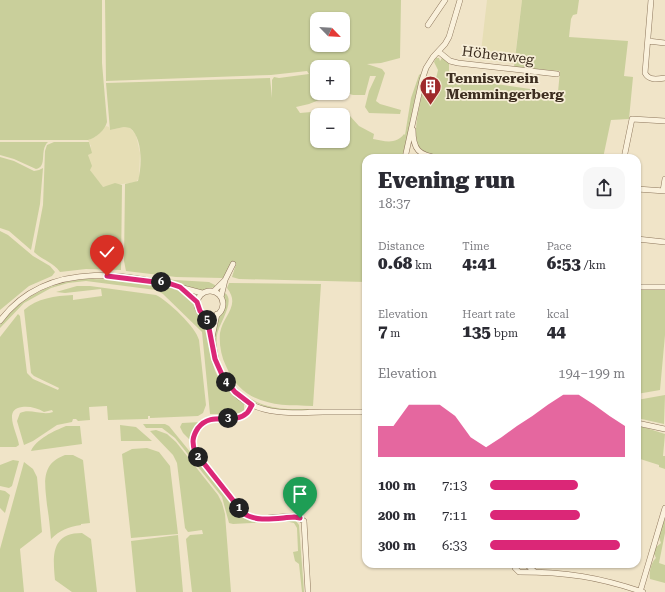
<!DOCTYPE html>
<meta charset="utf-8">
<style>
:root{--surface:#fff;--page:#f7f7f7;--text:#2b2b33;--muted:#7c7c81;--accent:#db2777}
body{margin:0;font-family:"Roboto Serif",serif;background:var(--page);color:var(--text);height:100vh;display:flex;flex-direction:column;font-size:15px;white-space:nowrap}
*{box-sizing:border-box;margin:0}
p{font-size:13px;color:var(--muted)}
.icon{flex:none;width:22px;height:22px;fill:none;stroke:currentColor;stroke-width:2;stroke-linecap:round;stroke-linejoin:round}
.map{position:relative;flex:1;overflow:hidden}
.side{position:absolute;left:362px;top:154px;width:279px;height:414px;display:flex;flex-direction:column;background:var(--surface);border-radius:12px;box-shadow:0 1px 3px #0004}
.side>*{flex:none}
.needle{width:26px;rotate:115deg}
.controls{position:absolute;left:310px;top:12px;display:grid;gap:8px}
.controls a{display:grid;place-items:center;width:40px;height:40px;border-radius:8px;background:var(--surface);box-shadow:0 1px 3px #0004;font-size:20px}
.pin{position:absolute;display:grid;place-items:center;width:34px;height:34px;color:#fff;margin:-41px -17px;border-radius:50% 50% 50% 0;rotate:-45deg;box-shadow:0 0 4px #0007}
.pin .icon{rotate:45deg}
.km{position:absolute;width:20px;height:20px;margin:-10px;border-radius:50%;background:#222;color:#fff;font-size:11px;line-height:20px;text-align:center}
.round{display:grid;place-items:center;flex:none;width:42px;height:42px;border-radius:12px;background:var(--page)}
.head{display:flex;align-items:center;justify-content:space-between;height:68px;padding:0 16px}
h1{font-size:22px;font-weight:800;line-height:30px}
.metrics{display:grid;grid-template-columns:repeat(3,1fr);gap:6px;height:68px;padding:4px 16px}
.metrics div{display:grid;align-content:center}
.metrics b{font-size:17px;font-weight:800}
.metrics small{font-size:11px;font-weight:400}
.metrics p{font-size:11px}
.chart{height:112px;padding:8px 16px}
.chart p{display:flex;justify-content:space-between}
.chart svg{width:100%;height:72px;margin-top:4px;fill:var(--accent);opacity:.7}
ul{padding:0 16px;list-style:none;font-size:13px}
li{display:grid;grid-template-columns:64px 48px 1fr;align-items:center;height:30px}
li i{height:10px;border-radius:5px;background:var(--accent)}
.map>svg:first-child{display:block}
.farmland{fill:#e6deb5}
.green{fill:#c9cf9b;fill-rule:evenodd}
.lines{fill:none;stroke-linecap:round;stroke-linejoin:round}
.minor-casing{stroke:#8d765c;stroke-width:6}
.minor{stroke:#faf1dc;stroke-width:5}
.route-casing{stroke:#fff;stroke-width:8}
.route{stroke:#db2777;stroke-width:5}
.labels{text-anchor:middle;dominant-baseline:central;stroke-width:3.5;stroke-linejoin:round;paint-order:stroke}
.street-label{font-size:14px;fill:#3d2e20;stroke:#f7eed8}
.poi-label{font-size:14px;font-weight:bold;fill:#3d2e20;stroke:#f7eed8;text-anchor:start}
</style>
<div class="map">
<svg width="665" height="592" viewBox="0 0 665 592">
<rect width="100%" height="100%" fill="#f0e4c8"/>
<path class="farmland" d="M487,0h35l-8,64 -34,-4z
M106,126l3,1 1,3 14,-3 6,1 6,7 4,18 -1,25 -3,4 -34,5 -12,-17 -2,-15 3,-9 -3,-6 7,-3z"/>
<path class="green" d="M0,0h102v63l5,59c-2,8 -11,16 -19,18h-88z
M105,0h296l-1,58 -19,5 -14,1 15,5 3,4 -9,28 4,3 21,6 -1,4 -31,-1 -4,-6 4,-16 7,-15h-6l-5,19h-12l-10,-3v-25h-26v26h11l-3,4h-6v3l-10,4 -13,3 4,6 11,-1 4,5 2,-1v25h26v-26l7,1 9,10 15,8 -1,5c11,2 23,6 31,-5l1,1 6,-37 8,-23 3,-2 -5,16 -14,69h-37v124l-127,-3 -7,-2 4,-13 -4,-2 -9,16 -47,-1 -50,-6 -2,-10 1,-76v-1l13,-3c4,-14 5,-43 -8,-53l-6,-1 -14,3 -4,-47 164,-5 2,20v-18l2,-3 5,1 30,-4 -2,-3 -36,4 -165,6zM317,19h26v26h-26z
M522,0h57l-2,14 -4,1 -2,4 -2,18 59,4 -4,35 9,1 -4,42 -18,1 -8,38h-158c-7,-1 -19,-1 -24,-7 -12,-13 1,-53 4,-70l10,2 3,-13 -4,-8 2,-4h3l1,3 2,-3 7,2v11l6,7 75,11c6,-2 17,6 25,7l3,-4 2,-21 -46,-4z
M0,142h48c-9,8 0,25 -12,27l-22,-10 -14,-4z
M54,142h35l3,11 -4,2 4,11 -2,4 13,17 12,-4 7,2 -1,85 -35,-1 -26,3c-7,-10 -18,-12 -26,-20l9,-47 2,-54 2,-6z
M0,157l14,4 20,10 5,-1 4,-2 -3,36 -9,46 -22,-19 -9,-3z
M0,231l8,4 25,21 17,10 5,6 -3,4 -23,10 -29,24z
M127,275l48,5 34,2 6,3v2l-15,4 -35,-11 -37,-4z
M86,279c21,0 98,2 108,22 2,4 0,8 3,12 6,8 8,5 11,18 2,10 3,22 5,33 4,18 18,28 31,40v7l-8,3h-26l-8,-82 -39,-38 -7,-4 -70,-9 -18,2 -17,5 -27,15 -24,25v-3c21,-29 52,-43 86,-46z
M229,283l92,1 -8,122c-36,0 -71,-1 -87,-40 -5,-10 -7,-22 -6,-33 3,-18 21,-27 7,-45z
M77,286h13l66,9c12,6 40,32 43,45l7,65 -3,8 -5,3 -48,2v-2h-2v3h-2l-38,1 -1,-14 -18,1 1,13 -12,1 -2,-2h-3l-1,3 -15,3 -24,16 -9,4 -7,-24 3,-8c10,-5 22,3 33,-1l-1,-2 -8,2c-6,-4 -15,-6 -22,-5 -20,2 -4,27 -3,38l-3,2h-16v-110l18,-23 2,2 7,57 6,6 25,11 1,-2 -25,-12 -3,-3 -7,-63c13,-12 31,-14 49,-15v5l29,-4 -1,-7 -36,4 -9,-1z
M637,289h28v46l-5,55 -23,4z
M225,293c11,8 -6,30 -8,42 -4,33 21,63 51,71 13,4 27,3 40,3l1,1c-15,0 -30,1 -43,-3 -29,-10 -45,-32 -50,-61 -1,-8 -2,-19 2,-27 1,-4 5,-7 7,-10l-1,-13z
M665,395l-1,29 -27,-6v-18z
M201,422l-8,9 -3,9 -7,-7 -3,-6 2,-4z
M143,424h22l4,2 75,92 10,3 37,-2 5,2 3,4 5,67h-2l-3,-28 -4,-3 -2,-9 5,-1 -1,-23 -3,-5 -9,-2 -52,3 -4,-1 -7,-26 -47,-59 -13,-10h-16z
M120,425l16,2 16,14h-31z
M637,425l28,9 -2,22h2v13l-6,-2v-2l-22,-7z
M66,426h14l2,18 -51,7c5,-12 23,-20 35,-25z
M156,430l11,4 9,8 42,53 4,8 3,11 6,78h-39l-6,-53 4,-4 13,-1 -1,-4 -14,2 -3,-4 -8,-65 -4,-8 -23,-24z
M147,448l12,4 11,14 8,68 -47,4 -9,-84 10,-5z
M65,455h8l10,5 7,63 -9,1v1c-13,2 -21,5 -30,14 -1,-11 -2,-22 -4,-34 -2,-21 -7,-41 18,-50z
M13,460l6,1 -7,25 -3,2 -9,-2v-21z
M24,462l9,7 4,8 5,55 -22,17 4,43h-24v-43z
M0,490l5,1 5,4 -5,18 -5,-5z
M665,519v14l-6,30 6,2v18l-15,-4c-1,-7 1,-17 6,-21l-2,-4 1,-6 6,-5 -3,-8z
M82,533l9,6 6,53h-25l-17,-12c-2,-22 -5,-47 27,-47z
M178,535l5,57h-47l-5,-51z"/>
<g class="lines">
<defs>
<path id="minor" d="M651,0l-6,73c4,8 13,6 20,5
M428,25l17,-25
M648,41l17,2
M439,52l11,9 8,2 99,11
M413,130c0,20 6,25 25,28
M405,158l17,-78 4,-12 7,-11 12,-13 4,-7 11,-37
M624,158l8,-39 33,2
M637,189l28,2
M663,191l2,-12
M637,239l28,3
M637,287h28
M180,288l17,14
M214,291l11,-11
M197 304a13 13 0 1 1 26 0a13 13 0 1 1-26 0Z
M221,297l4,-17 8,-16
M205,315c9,14 7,40 15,56 20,45 62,43 103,41 14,0 29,0 43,0
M0,321c48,-65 136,-47 202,-28
M212,337l5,-23
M252,405c-2,3 -3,6 -5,8 -14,13 -35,-3 -49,15 -6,9 -6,15 -3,24l48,61c19,13 44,-4 61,8l4,71
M637,423l28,6
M515,564v4l4,4c48,0 79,5 124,20
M526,564l9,8
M640,592l25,-84"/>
</defs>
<use href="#minor" class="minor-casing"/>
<use href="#minor" class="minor"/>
</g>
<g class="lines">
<defs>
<path id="route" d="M107,276l64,8 9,3 17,15 3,9 7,7 8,41 8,18 12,15 17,13c-2,3 -3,6 -5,8 -14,13 -35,-3 -49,15 -6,9 -6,15 -3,24l48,61c14,10 34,5 51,4l6,1"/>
</defs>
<use href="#route" class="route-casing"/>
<use href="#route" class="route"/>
</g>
<defs>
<symbol id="building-pin" viewBox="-11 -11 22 30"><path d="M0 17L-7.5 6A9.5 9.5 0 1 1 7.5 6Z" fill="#9e2a2b" stroke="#f7eed8"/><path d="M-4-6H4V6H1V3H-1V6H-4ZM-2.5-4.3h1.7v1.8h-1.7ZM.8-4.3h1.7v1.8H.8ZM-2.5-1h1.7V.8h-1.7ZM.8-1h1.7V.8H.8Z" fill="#fff"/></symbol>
</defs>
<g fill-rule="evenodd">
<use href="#building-pin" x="418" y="74" width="25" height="34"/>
</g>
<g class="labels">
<g class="street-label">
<text transform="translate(498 55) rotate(7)">Höhenweg</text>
</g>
<g class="poi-label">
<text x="446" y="78">Tennisverein<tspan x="446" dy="16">Memmingerberg</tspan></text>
</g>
</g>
</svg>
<div class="controls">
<a><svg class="needle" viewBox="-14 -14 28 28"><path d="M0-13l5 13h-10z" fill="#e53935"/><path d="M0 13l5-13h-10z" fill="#7c7c81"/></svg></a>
<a>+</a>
<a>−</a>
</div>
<div class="pin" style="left:300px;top:518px;background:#1e9e55"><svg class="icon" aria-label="arrive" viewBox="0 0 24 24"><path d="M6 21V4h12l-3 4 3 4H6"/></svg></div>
<div class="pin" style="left:107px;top:276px;background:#d93025"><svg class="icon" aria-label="check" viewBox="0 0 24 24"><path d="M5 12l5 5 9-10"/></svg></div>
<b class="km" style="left:239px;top:508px">1</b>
<b class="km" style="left:198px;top:457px">2</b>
<b class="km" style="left:228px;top:418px">3</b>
<b class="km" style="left:226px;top:382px">4</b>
<b class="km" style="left:207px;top:320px">5</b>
<b class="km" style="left:161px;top:282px">6</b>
<section class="side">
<div class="head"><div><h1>Evening run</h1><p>18:37</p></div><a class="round"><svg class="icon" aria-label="share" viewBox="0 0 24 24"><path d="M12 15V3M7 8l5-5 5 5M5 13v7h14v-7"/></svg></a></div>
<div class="metrics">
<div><p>Distance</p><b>0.68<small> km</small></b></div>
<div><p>Time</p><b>4:41</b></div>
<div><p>Pace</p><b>6:53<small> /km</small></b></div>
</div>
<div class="metrics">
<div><p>Elevation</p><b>7<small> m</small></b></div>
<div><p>Heart rate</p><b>135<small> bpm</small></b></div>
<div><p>kcal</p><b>44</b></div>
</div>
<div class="chart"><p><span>Elevation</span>194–199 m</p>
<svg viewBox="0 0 160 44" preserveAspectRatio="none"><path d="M0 44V25L10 25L20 12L30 12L40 12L50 19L60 32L70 38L80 32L90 25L100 19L110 12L120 6L130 6L140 12L150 19L160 25V44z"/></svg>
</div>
<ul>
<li><b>100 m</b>7:13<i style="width:65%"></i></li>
<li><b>200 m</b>7:11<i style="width:67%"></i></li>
<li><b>300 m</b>6:33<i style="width:96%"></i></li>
</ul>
</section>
</div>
